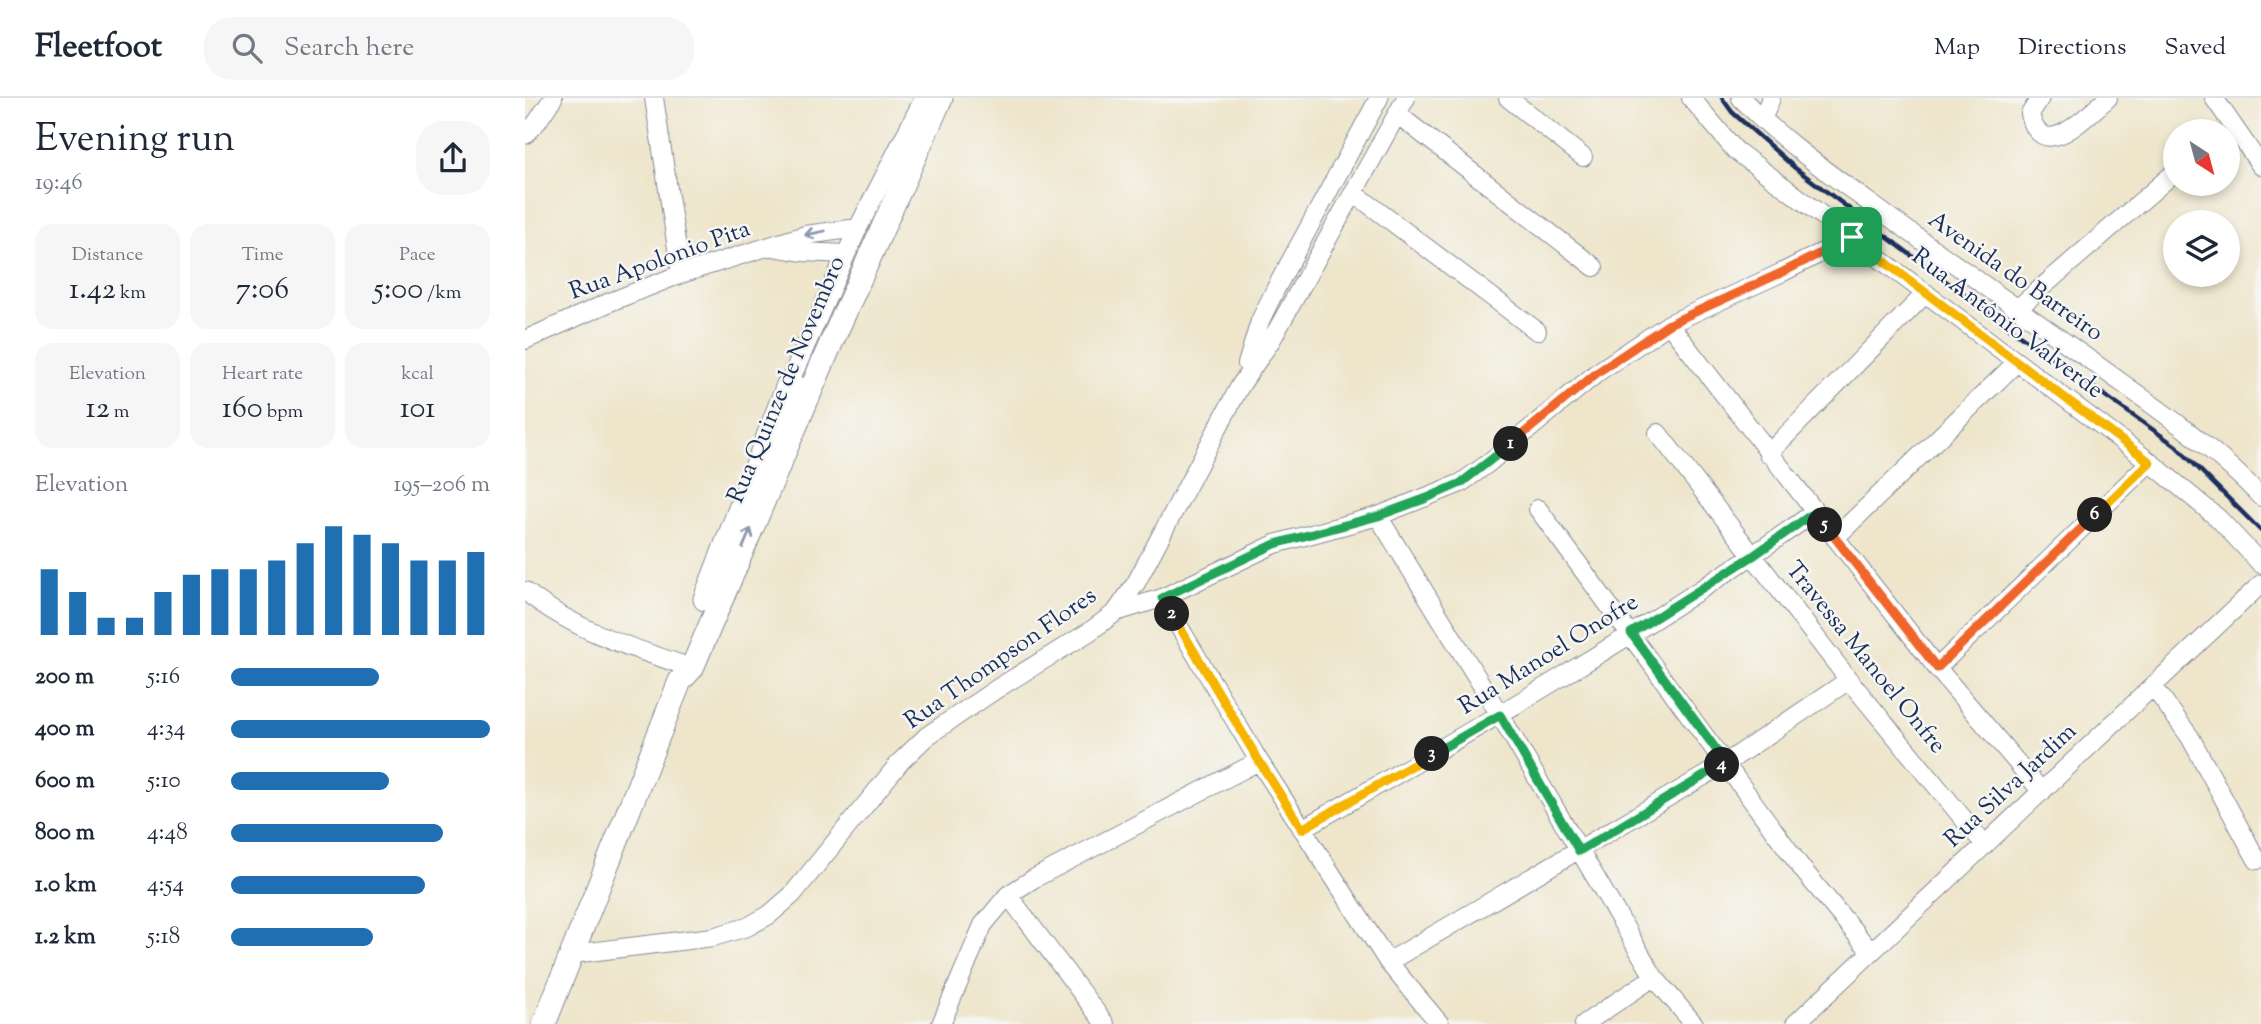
<!DOCTYPE html>
<meta charset="utf-8">
<style>
:root{--surface:#fff;--page:#f6f6f7;--text:#1f2937;--muted:#747a83;--line:#e0e1e3;--accent:#1f6fb2}
body{margin:0;font-family:"Sorts Mill Goudy",serif;background:var(--page);color:var(--text);height:100vh;display:flex;flex-direction:column;font-size:26px;white-space:nowrap}
*{box-sizing:border-box;margin:0}
p{font-size:23px;color:var(--muted)}
.icon{flex:none;width:38px;height:38px;fill:none;stroke:currentColor;stroke-width:2;stroke-linecap:round;stroke-linejoin:round}
.map{position:relative;flex:1;overflow:hidden}
.side{display:flex;flex-direction:column;background:var(--surface);width:525px}
.side>*{flex:none}
.needle{width:46px;rotate:144deg}
.fabs{position:absolute;left:1638px;top:21px;display:grid;gap:14px}
.fabs a{display:grid;place-items:center;width:77px;height:77px;border-radius:50%;background:var(--surface);box-shadow:0 4px 10px #0003;font-size:35px}
.pin{position:absolute;display:grid;place-items:center;width:60px;height:60px;color:#fff;margin:-30px;border-radius:14px;box-shadow:0 4px 10px #0006}
.km{position:absolute;width:35px;height:35px;margin:-18px;border-radius:50%;background:#222;color:#fff;font-size:19px;line-height:35px;text-align:center}
.round{display:grid;place-items:center;flex:none;width:74px;height:74px;border-radius:28px;background:var(--page)}
.overview{display:flex;align-items:center;justify-content:space-between;height:119px;padding:0 35px}
h1{font-size:38px;font-weight:600;line-height:52px}
.stats{display:grid;grid-template-columns:repeat(3,1fr);gap:10px;height:119px;padding:7px 35px}
.stats div{display:grid;align-content:center;border-radius:18px;background:var(--page);text-align:center}
.stats b{font-size:30px;font-weight:600}
.stats small{font-size:19px;font-weight:400}
.stats p{font-size:19px}
.chart{height:196px;padding:14px 35px}
.chart p{display:flex;justify-content:space-between}
.chart svg{width:100%;height:126px;margin-top:7px;stroke:var(--accent);stroke-width:6}
ul{padding:0 35px;list-style:none;font-size:23px}
li{display:grid;grid-template-columns:112px 84px 1fr;align-items:center;height:52px}
li i{height:18px;border-radius:9px;background:var(--accent)}
header{display:flex;align-items:center;gap:42px;box-sizing:border-box;height:98px;padding:0 35px;background:var(--surface);border-bottom:2px solid var(--line)}
header strong{font-size:33px}
nav{display:flex;gap:38px;margin-inline-start:auto;font-size:24px}
.search{width:490px;height:63px;background:var(--page);display:flex;align-items:center;gap:18px;box-sizing:border-box;padding:0 24px;border-radius:28px;color:var(--muted);font-size:26px}
main{display:flex;flex:1;min-height:0}
.map>svg:first-child{display:block}
.lines{fill:none;stroke-linecap:round;stroke-linejoin:round}
.minor-casing{stroke:#848a94;stroke-width:20}
.major-casing{stroke:#848a94;stroke-width:25}
.minor{stroke:#fff;stroke-width:18}
.major{stroke:#fff;stroke-width:23}
.rail{stroke:#1b2f5e;stroke-width:4.5}
.oneway{stroke:#8d97ae}
.split-1-casing{stroke:#fff;stroke-width:14}
.split-2-casing{stroke:#fff;stroke-width:14}
.split-3-casing{stroke:#fff;stroke-width:14}
.split-4-casing{stroke:#fff;stroke-width:14}
.split-5-casing{stroke:#fff;stroke-width:14}
.split-6-casing{stroke:#fff;stroke-width:14}
.split-7-casing{stroke:#fff;stroke-width:14}
.split-1{stroke:#f0652b;stroke-width:9}
.split-2{stroke:#22a559;stroke-width:9}
.split-3{stroke:#f5b400;stroke-width:9}
.split-4{stroke:#22a559;stroke-width:9}
.split-5{stroke:#22a559;stroke-width:9}
.split-6{stroke:#f0652b;stroke-width:9}
.split-7{stroke:#f5b400;stroke-width:9}
.labels{text-anchor:middle;dominant-baseline:central;stroke-width:5;stroke-linejoin:round;paint-order:stroke}
.street-label{font-size:24px;fill:#1b2f5e;stroke:#f6f6f2}
</style>
<header>
<strong>Fleetfoot</strong>
<div class="search"><svg class="icon" aria-label="search" viewBox="0 0 24 24"><circle cx="10" cy="10" r="6"/><path d="M15 15l6 6"/></svg>Search here</div>
<nav><a>Map</a><a>Directions</a><a>Saved</a></nav>
</header>
<main>
<section class="side">
<div class="overview"><div><h1>Evening run</h1><p>19:46</p></div><a class="round"><svg class="icon" aria-label="share" viewBox="0 0 24 24"><path d="M12 15V3M7 8l5-5 5 5M5 13v7h14v-7"/></svg></a></div>
<div class="stats">
<div><p>Distance</p><b>1.42<small> km</small></b></div>
<div><p>Time</p><b>7:06</b></div>
<div><p>Pace</p><b>5:00<small> /km</small></b></div>
</div>
<div class="stats">
<div><p>Elevation</p><b>12<small> m</small></b></div>
<div><p>Heart rate</p><b>160<small> bpm</small></b></div>
<div><p>kcal</p><b>101</b></div>
</div>
<div class="chart"><p><span>Elevation</span>195–206 m</p>
<svg viewBox="0 0 160 44" preserveAspectRatio="none"><path d="M5 44V21M15 44V29M25 44V38M35 44V38M45 44V29M55 44V23M65 44V21M75 44V21M85 44V18M95 44V12M105 44V6M115 44V9M125 44V12M135 44V18M145 44V18M155 44V15"/></svg>
</div>
<ul>
<li><b>200 m</b>5:16<i style="width:57%"></i></li>
<li><b>400 m</b>4:34<i style="width:100%"></i></li>
<li><b>600 m</b>5:10<i style="width:61%"></i></li>
<li><b>800 m</b>4:48<i style="width:82%"></i></li>
<li><b>1.0 km</b>4:54<i style="width:75%"></i></li>
<li><b>1.2 km</b>5:18<i style="width:55%"></i></li>
</ul>
</section>
<div class="map">
<svg width="1736" height="926" viewBox="0 0 1736 926">
<rect width="100%" height="100%" fill="#f6f6f2"/>
<filter id="ink" filterUnits="userSpaceOnUse"><feTurbulence type="fractalNoise" baseFrequency=".0143" numOctaves="2"/><feDisplacementMap in="SourceGraphic" scale="14" xChannelSelector="R" yChannelSelector="G"/><feConvolveMatrix kernelMatrix="1 2 1 2 8 2 1 2 1" color-interpolation-filters="sRGB"/></filter>
<filter id="wash" filterUnits="userSpaceOnUse"><feTurbulence type="fractalNoise" baseFrequency=".00686" numOctaves="4" result="noise"/><feDisplacementMap in="SourceGraphic" scale="28" xChannelSelector="R" yChannelSelector="G"/><feGaussianBlur stdDeviation="1.57" result="paint"/><feColorMatrix in="noise" values="0 0 0 0 0 0 0 0 0 0 0 0 0 0 0 0 0 1.4 0 .05"/><feComposite in="paint" operator="in"/></filter>
<g filter="url(#wash)">
<rect width="100%" height="100%" fill="#eee5cb"/>
</g>
<g filter="url(#ink)">
<g class="lines">
<defs>
<path id="minor" d="M129,0l27,176
M983,0l75,59
M1166,0l44,52 415,312 69,57 42,45
M1216,0c43,45 93,79 144,116 78,57 158,112 237,169 49,35 98,70 139,114
M1515,0l-10,16c12,52 57,1 78,-16
M1689,0l47,68
M872,16l197,153
M1237,22l9,-22
M0,37l12,-13 16,-24
M829,95l183,138
M248,149l29,5 44,2
M1493,210l157,-136
M1144,226l268,344 105,124
M0,242l85,-38 71,-28 124,-39 53,-7
M722,266l13,-43 16,-33 103,-190
M263,287l70,-157 66,-130
M1133,335l191,247 136,165
M1243,356l158,-161
M1013,411l265,361 68,82
M853,418l122,199 154,262 40,47
M1310,440l182,-176
M0,493c48,39 109,58 167,77
M637,500l97,163 129,201 52,62
M591,514l46,-14 113,-54 103,-28 83,-33 25,-18 112,-93 71,-48 114,-52 69,-35
M1412,570l213,-206
M1628,588l37,51 67,123
M777,731c174,-100 349,-201 513,-317
M483,797l97,129
M47,856l141,-17 34,-10 22,-12 23,-20 109,-134 26,-25 71,-48 91,-56 27,-20 20,-29 104,-197 32,-47 134,-241
M863,864l338,-199 123,-83
M416,926l42,-99 25,-30 25,-16 226,-118
M1059,926l70,-47
M1270,926l466,-440"/>
<path id="major" d="M180,501l83,-214 22,7
M19,926l136,-343 12,-13 140,-327 109,-243"/>
</defs>
<use href="#minor" class="minor-casing"/>
<use href="#major" class="major-casing"/>
<use href="#minor" class="minor"/>
<use href="#major" class="major"/>
<path class="rail" d="M1197,0l10,14 63,56 196,147 185,131 85,85"/>
</g>
<defs><path id="oneway-shaft" d="M-6 0H5M1.5-3L5.5 0L1.5 3" fill="none" stroke-width="1.6" stroke-linecap="round" stroke-linejoin="round" transform="scale(1.75)"/></defs>
<g class="oneway">
<use href="#oneway-shaft" transform="translate(290 135) rotate(168)"/>
<use href="#oneway-shaft" transform="translate(222 440) rotate(-67)"/>
</g>
</g>
<g class="lines" filter="url(#ink)">
<defs>
<path id="split-1" d="M986,346l87,-72 71,-48 114,-52 69,-35"/>
<path id="split-2" d="M647,516l-10,-16 113,-54 103,-28 49,-18 34,-15 50,-39"/>
<path id="split-3" d="M647,516l87,147 43,68 130,-75"/>
<path id="split-4" d="M907,656l68,-39 79,136 143,-86"/>
<path id="split-5" d="M1197,667l4,-2 -95,-130 122,-77 62,-44 10,13"/>
<path id="split-6" d="M1300,427l112,143 158,-153"/>
<path id="split-7" d="M1327,139l298,225 -55,53"/>
</defs>
<use href="#split-1" class="split-1-casing"/>
<use href="#split-2" class="split-2-casing"/>
<use href="#split-3" class="split-3-casing"/>
<use href="#split-4" class="split-4-casing"/>
<use href="#split-5" class="split-5-casing"/>
<use href="#split-6" class="split-6-casing"/>
<use href="#split-7" class="split-7-casing"/>
<use href="#split-1" class="split-1"/>
<use href="#split-2" class="split-2"/>
<use href="#split-3" class="split-3"/>
<use href="#split-4" class="split-4"/>
<use href="#split-5" class="split-5"/>
<use href="#split-6" class="split-6"/>
<use href="#split-7" class="split-7"/>
</g>
<g class="labels">
<g class="street-label">
<text transform="translate(135 163) rotate(-20)">Rua Apolonio Pita</text>
<text transform="translate(1490 179) rotate(35)">Avenida do Barreiro</text>
<text transform="translate(1482 226) rotate(37)">Rua Antônio Valverde</text>
<text transform="translate(262 282) rotate(-67)">Rua Quinze de Novembro</text>
<text transform="translate(1024 557) rotate(-32)">Rua Manoel Onofre</text>
<text transform="translate(1340 560) rotate(51)">Travessa Manoel Onfre</text>
<text transform="translate(476 561) rotate(-35)">Rua Thompson Flores</text>
<text transform="translate(1486 688) rotate(-43)">Rua Silva Jardim</text>
</g>
</g>
</svg>
<div class="fabs">
<a><svg class="needle" viewBox="-14 -14 28 28"><path d="M0-13l5 13h-10z" fill="#e53935"/><path d="M0 13l5-13h-10z" fill="#747a83"/></svg></a>
<a><svg class="icon" aria-label="layers" viewBox="0 0 24 24"><path d="M12 4l9 5-9 5-9-5zM3 14l9 5 9-5"/></svg></a>
</div>
<div class="pin" style="left:1327px;top:139px;background:#1e9e55"><svg class="icon" aria-label="arrive" viewBox="0 0 24 24"><path d="M6 21V4h12l-3 4 3 4H6"/></svg></div>
<b class="km" style="left:986px;top:346px">1</b>
<b class="km" style="left:647px;top:516px">2</b>
<b class="km" style="left:907px;top:656px">3</b>
<b class="km" style="left:1197px;top:667px">4</b>
<b class="km" style="left:1300px;top:427px">5</b>
<b class="km" style="left:1570px;top:417px">6</b>
</div>
</main>
